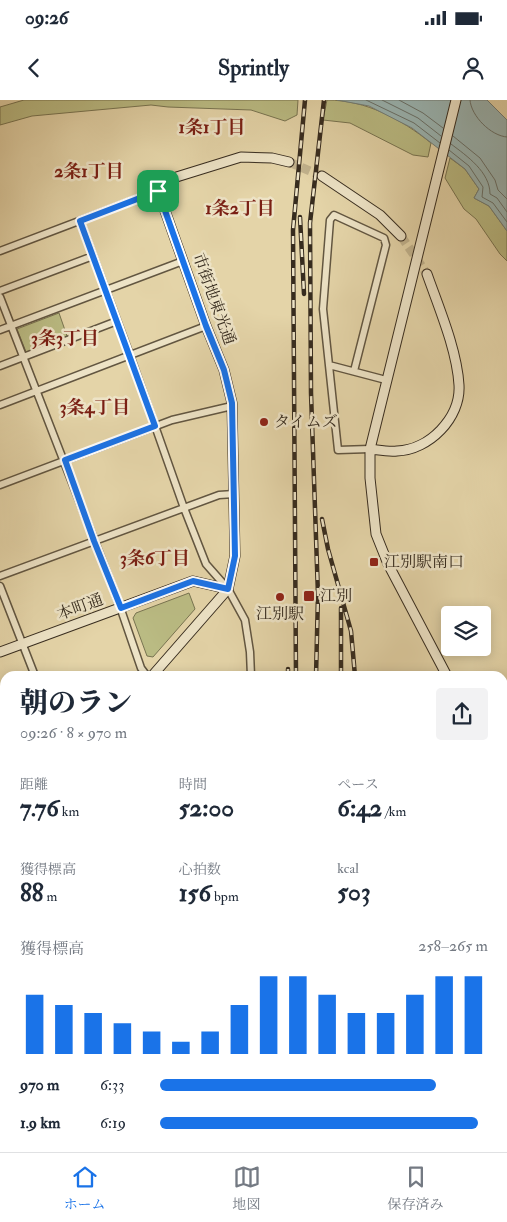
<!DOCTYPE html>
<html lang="ja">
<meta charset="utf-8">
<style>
:root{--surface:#fff;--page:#f2f2f3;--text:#1f2937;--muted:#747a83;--line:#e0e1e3;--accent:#1a73e8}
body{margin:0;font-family:"IM FELL Double Pica","Noto Serif JP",serif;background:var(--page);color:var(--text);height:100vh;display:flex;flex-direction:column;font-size:19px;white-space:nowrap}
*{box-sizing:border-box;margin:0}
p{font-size:16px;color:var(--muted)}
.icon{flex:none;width:28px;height:28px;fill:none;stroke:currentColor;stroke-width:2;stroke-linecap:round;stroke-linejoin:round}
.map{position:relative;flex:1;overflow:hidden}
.panel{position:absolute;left:0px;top:571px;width:508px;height:481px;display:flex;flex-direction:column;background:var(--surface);border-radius:15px 15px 0 0;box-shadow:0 2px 12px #0003}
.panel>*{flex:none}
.controls{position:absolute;left:441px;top:506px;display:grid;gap:10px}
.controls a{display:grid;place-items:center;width:50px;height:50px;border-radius:5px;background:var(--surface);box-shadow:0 2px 12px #0003;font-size:25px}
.pin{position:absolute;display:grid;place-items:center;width:42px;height:42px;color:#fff;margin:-21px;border-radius:10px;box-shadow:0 2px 8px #0006}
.round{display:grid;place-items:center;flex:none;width:52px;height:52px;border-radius:5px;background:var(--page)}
.summary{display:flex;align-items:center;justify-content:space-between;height:85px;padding:0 20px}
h1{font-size:28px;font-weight:800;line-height:38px}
.metrics{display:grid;grid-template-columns:repeat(3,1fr);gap:8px;height:85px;padding:5px 20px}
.metrics div{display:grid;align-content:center}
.metrics b{font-size:25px;font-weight:800}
.metrics small{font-size:14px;font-weight:400}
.metrics p{font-size:14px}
.chart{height:140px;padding:10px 20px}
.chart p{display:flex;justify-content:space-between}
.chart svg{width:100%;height:90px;margin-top:5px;stroke:var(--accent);stroke-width:6}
ul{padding:0 20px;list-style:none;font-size:16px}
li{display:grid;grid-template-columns:80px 60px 1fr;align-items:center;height:38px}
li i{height:12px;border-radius:6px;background:var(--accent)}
.status{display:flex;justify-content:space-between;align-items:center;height:35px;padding:0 25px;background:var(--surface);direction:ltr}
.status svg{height:14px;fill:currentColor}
header{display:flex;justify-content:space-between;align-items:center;height:65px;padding:0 20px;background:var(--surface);font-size:22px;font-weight:800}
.dock{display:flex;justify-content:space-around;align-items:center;height:70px;border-top:1px solid var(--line);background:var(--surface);font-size:14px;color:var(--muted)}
.dock a{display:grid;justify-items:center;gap:2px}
.dock .current{color:var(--accent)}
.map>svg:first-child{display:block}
.green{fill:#babb83;stroke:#787451}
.water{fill:#9ab5b3;stroke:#727e78}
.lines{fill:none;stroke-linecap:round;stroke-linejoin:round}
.shore{stroke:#687069;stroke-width:1}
.secondary-tunnel{stroke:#c1b28d;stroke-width:9;stroke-dasharray:9 4.5;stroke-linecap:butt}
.street-casing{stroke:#625641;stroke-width:9}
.secondary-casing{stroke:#372c1f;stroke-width:11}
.street{stroke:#ede3c6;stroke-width:6}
.secondary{stroke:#ede3c6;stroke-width:9}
.rail-casing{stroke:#372c1f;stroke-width:4.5}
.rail{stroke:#ede3c6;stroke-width:2.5;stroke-dasharray:8;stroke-linecap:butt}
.route-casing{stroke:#fff;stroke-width:10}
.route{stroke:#1a73e8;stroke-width:6}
.poi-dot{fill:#8f2418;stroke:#ede3c6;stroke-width:2}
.labels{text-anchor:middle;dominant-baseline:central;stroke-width:5;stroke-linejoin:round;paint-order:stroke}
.street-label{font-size:16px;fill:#372c1f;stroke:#ede3c6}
.poi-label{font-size:16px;fill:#372c1f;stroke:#ede3c6;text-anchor:start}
.neighbourhood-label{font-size:18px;font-weight:bold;fill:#7a1f14;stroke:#ede3c6}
</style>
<div class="status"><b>09:26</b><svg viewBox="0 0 49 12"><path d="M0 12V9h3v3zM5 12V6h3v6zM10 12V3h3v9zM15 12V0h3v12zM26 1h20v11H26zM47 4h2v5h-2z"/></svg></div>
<header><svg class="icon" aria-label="back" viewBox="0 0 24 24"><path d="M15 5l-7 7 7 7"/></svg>Sprintly<svg class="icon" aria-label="person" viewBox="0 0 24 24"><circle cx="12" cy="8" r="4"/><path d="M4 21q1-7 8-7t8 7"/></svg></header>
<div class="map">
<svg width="507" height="1052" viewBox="0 0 507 1052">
<rect width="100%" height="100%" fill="#e4d4a8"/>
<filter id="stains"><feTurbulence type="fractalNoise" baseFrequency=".004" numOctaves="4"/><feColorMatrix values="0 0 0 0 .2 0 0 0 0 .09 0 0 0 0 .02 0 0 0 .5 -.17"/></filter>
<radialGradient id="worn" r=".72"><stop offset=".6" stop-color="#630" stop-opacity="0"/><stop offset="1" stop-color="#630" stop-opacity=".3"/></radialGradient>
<path class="green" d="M24,0h274l-1,15 -12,6 -34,-11 -83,-3 -17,-2 -119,11 -32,9v-18z
M327,0c39,0 74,19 104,43l-3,14 -15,-2 -63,-32 -27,-3z
M450,58l15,11 14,20 -5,9 15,8 18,25v30l-7,-7 -24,-35 -12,-10 -19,-31z
M59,213l8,23 -41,16 -9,-23z
M189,493l6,16 -42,48 -6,-1 -14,-38 3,-5z"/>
<path class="water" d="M337,0h150l20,20v111l-18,-25 -15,-8 5,-9 -14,-20 -53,-41 -43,-22z"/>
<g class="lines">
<path class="shore" d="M366,0l48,23 26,20
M382,0l36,18 23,18
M399,0l24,13 20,15
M470,0c1,16 21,36 37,37
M453,36l27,22 15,22 3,10 9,9
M451,44c16,12 39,28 39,50l7,4 10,14
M449,50l20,16 14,21 -1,10 11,6 14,19"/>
<path class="secondary-tunnel" d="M289,62l33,14
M401,136l26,38"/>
<defs>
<path id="street" d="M80,121l50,134 54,153 22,56 22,25 17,31 5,32 1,24
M0,151l158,-60
M0,191l93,-35
M0,197l118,304 23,67 6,8
M0,230l183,-69
M329,265l57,15
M0,266l117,-45
M354,271l32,-126 -2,-7 -50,-23 -4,5 -7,89 15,141 32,-1
M0,305l206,-79
M0,385l172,-65 60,-14
M0,476l219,-81 15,-1
M0,486l35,90
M502,598l5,-2
M502,671l5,-3
M502,743h5
M502,956h5
M36,1048v4
M243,1048v4
M422,1048l1,4
M495,1048l1,4
M0,1050l6,-2
M167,1052l13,-4"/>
<path id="secondary" d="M322,76l58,39 21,21
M370,349c9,1 18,3 27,2 32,-1 64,-33 62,-66 -2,-35 -20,-77 -32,-111
M0,552l193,-71 35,8
M152,576l76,-87 7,-33 -3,-153 -8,-33 -18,-44 -48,-135 12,-12 71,-22 31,1 17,4
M447,576l-59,-112 -12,-30 -6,-56v-29l86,-349
M502,684l5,9
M0,754l5,-7
M502,853h5
M0,958l5,-2
M161,1048v4
M350,1048v4"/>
</defs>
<use href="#street" class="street-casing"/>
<use href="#secondary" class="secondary-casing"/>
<use href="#street" class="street"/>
<use href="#secondary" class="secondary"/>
<defs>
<path id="rail" d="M300,117l4,77
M322,419l6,30 23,82 4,45
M288,576v-7
M296,576l-3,-446 12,-130
M316,576l2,-81 -7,-202 -1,-170 14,-123
M341,576v-68
M296,1052v-4
M311,1052v-4"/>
</defs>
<use href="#rail" class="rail-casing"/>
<use href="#rail" class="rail"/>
</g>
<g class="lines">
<defs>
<path id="route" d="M158,91l48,135 18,44 8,33 3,153 -7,33 -35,-8 -72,27 -27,-67 -29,-81 90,-34 -75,-205z"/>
</defs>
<use href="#route" class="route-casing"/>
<use href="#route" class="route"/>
</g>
<g class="poi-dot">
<circle cx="264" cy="322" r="5"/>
<rect x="369" y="457" width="10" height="10" rx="2.5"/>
<rect x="303" y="490" width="12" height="12" rx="2.5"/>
<circle cx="280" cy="497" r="5"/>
</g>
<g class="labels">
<g class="street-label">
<text transform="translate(214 199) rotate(70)">市街地東光通</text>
<text transform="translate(80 507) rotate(-20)">本町通</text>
</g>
<g class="poi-label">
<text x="274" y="322">タイムズ</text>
<text x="384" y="462">江別駅南口</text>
<text x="320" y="496">江別</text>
<text x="280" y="514" text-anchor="middle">江別駅</text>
</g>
<g class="neighbourhood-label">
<text x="212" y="27">1条1丁目</text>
<text x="89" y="71">2条1丁目</text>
<text x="240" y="108">1条2丁目</text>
<text x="65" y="238">3条3丁目</text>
<text x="95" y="307">3条4丁目</text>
<text x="155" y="458">3条6丁目</text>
</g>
</g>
<rect width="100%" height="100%" filter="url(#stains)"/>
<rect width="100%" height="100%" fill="url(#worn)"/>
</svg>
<div class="controls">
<a><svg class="icon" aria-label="layers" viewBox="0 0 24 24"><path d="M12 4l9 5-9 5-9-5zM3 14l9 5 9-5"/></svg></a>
</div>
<div class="pin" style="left:158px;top:91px;background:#1e9e55"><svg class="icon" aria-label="arrive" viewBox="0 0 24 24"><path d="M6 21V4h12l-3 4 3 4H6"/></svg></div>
<section class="panel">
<div class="summary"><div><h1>朝のラン</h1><p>09:26 · 8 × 970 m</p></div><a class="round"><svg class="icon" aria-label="share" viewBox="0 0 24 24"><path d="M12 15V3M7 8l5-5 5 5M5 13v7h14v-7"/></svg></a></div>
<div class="metrics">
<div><p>距離</p><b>7.76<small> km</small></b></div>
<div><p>時間</p><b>52:00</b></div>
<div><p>ペース</p><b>6:42<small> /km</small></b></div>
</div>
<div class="metrics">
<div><p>獲得標高</p><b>88<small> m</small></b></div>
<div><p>心拍数</p><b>156<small> bpm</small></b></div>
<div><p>kcal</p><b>503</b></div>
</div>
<div class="chart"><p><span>獲得標高</span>258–265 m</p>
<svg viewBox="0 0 160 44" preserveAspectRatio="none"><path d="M5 44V15M15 44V20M25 44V24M35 44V29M45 44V33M55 44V38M65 44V33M75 44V20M85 44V6M95 44V6M105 44V15M115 44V24M125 44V24M135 44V15M145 44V6M155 44V6"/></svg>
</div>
<ul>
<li><b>970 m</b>6:33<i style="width:84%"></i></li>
<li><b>1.9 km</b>6:19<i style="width:97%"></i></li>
</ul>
</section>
</div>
<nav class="dock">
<a class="current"><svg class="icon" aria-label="home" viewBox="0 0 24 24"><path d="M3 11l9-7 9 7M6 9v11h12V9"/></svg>ホーム</a>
<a><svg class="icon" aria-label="map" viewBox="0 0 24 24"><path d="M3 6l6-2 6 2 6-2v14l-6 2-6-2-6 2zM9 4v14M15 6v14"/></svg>地図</a>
<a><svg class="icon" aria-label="saved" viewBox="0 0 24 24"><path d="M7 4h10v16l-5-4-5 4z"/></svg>保存済み</a>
</nav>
